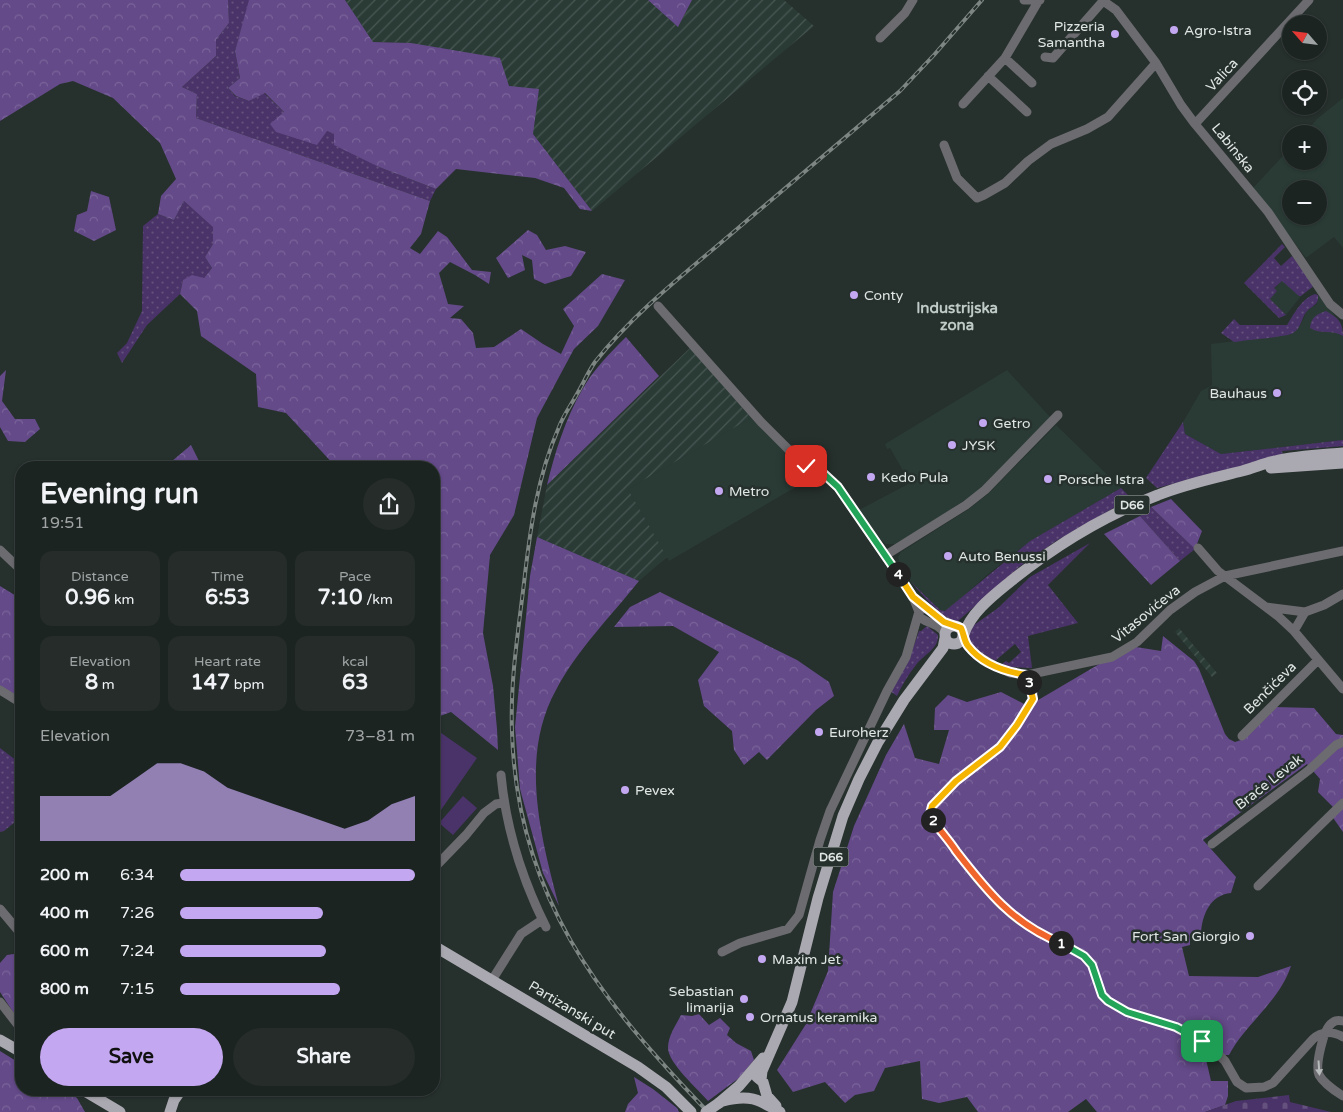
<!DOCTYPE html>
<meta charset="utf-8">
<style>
:root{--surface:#1c2422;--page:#252c2a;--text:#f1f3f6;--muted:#a0a4a5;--line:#3a4140;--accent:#c4a7f1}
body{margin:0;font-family:"Varela Round",sans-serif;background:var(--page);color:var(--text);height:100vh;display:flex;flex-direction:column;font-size:19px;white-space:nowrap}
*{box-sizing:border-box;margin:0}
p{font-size:16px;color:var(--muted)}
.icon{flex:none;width:28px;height:28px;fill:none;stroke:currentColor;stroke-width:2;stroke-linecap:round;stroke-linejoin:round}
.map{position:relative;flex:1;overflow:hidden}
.drawer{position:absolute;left:15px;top:461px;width:425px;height:635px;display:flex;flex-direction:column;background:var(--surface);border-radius:20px;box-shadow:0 1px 4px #0004,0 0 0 1px var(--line)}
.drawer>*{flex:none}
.needle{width:32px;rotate:298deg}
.tools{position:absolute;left:1282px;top:15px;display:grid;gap:10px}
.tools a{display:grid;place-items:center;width:45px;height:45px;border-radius:50%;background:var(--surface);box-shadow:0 1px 4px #0004,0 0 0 1px var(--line);font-size:25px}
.pin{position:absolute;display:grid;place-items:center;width:42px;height:42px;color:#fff;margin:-21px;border-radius:10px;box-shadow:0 2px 8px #0006}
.km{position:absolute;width:25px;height:25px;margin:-12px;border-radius:50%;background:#222;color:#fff;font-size:14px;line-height:25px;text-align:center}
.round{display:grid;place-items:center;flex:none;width:52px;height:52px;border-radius:26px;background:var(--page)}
.headline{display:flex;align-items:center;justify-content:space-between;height:85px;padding:0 25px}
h1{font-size:28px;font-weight:700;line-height:38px}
.figures{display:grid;grid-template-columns:repeat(3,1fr);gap:8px;height:85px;padding:5px 25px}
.figures div{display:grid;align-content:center;border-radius:12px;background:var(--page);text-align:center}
.figures b{font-size:21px;font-weight:700}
.figures small{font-size:14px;font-weight:400}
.figures p{font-size:14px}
.chart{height:140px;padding:10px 25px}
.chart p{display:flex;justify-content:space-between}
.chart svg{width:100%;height:90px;margin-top:5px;fill:var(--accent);opacity:.7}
.cta{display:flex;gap:10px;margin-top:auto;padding:10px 25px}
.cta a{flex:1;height:58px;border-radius:30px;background:var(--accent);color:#111;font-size:20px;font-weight:700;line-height:58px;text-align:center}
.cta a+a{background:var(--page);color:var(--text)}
ul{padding:0 25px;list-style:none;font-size:16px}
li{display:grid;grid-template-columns:80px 60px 1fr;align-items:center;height:38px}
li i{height:12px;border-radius:6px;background:var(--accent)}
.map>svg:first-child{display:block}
.built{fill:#2a3b36;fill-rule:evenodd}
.industrial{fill:url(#industrial-furrows)}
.grass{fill:url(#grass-dots)}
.forest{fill:url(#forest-crowns)}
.cemetery{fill:url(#cemetery-stones)}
.park{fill:#4a3368}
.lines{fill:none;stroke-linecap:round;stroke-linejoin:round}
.minor{stroke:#6c6b6f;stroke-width:9}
.major{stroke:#aaa8b0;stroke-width:11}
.rail-casing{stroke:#7e8684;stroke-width:4}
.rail{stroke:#26302d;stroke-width:2;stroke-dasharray:5.5;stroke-linecap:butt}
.major-bridge{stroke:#aaa8b0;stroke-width:11}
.oneway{fill:#b7bbbb}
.split-1-casing{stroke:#fff;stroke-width:10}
.split-2-casing{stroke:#fff;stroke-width:10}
.split-3-casing{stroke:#fff;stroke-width:10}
.split-4-casing{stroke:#fff;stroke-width:10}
.split-5-casing{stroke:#fff;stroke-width:10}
.split-1{stroke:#22a559;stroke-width:6}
.split-2{stroke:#f0652b;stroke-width:6}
.split-3{stroke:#f5b400;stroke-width:6}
.split-4{stroke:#f5b400;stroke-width:6}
.split-5{stroke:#22a559;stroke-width:6}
.poi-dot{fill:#c4a7f1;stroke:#26302d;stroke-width:2}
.labels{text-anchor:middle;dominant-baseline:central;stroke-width:5;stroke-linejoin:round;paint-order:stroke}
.shield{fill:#26302d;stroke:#a8afad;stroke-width:1}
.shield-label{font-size:12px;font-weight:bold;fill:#e0e6e4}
.poi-label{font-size:14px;fill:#e0e6e4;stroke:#26302d;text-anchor:start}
.street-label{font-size:14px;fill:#e0e6e4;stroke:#26302d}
.neighbourhood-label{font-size:15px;font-weight:bold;fill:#bfcbc7;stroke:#26302d}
</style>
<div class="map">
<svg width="1343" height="1112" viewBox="0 0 1343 1112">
<defs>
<pattern id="industrial-furrows" width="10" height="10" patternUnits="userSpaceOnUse" patternTransform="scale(1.25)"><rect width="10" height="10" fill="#2a3b36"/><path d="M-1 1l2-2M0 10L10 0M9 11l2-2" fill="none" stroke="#495753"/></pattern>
<pattern id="grass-dots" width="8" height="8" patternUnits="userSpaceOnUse" patternTransform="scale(1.25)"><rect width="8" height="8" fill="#4a3368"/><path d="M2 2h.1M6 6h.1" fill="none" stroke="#64517d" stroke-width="1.8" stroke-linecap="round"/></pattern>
<pattern id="forest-crowns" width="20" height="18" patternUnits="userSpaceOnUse" patternTransform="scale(1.25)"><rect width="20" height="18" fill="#644a89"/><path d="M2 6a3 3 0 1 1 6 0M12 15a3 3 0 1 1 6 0" fill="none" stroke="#7a649a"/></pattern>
<pattern id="cemetery-stones" width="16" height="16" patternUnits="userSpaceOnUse" patternTransform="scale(1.25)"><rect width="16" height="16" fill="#4a3368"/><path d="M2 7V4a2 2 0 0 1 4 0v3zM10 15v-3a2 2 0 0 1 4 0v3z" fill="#64517d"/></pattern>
</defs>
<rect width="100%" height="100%" fill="#26302d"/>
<path class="built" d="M1343,98v150l-9,-11 -28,21 -53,-70 38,-41v14h28v-27h-15l13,-15zM1291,189h28v27h-28z
M1282,281l19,15 -15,19 -17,-16 8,-8 -3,-2z
M1318,295l19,23 -3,-3 -1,16 10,5v104l-122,14 -36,-20 -2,-12 18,-31 11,-6 -1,-41 81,-10 8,-8 7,-15 10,-7z
M1007,370l44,48 -68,70 -71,47 -17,9h-9l-5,-4 -22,-30 51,-27 -20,-35 -3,1 -2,-5z
M751,418l50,50 14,8 -146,85 -41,-72z
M1056,425l65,63 -91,53 -43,34 -36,32 -6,4 -5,-1 -29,-28 -10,-15 -3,-10 3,-5 68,-43 19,-15z"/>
<path class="industrial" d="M345,0h303l30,27 14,-27h92l30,26 -222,185 -59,-77 -24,-48 -98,-43 -38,-1z
M690,348l61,70 -123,71 39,68 -28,24 -102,-44 10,-52z
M1179,628l38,45 -5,4 -37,-45z"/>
<path class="grass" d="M228,0h21v3l-14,48 5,27 -12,10 7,8 14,5 15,-8 20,19 50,22 45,33 57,22 -6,12 -234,-83 1,-24 -15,-7 34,-31v-16l13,-17z
M184,201l29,25v18l-8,13 7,11 -8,10 -21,2 -3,14 -33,31 -25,38 -5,-10 10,-10 15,-32 1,-85 15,-12 16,6z
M1282,244l3,3 -11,11 7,8 11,-10 23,29 -14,11h-2l-17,-15 -8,7 3,3 -7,8 16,16 -7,3 -35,-35z
M1315,294l3,1c1,9 -4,10 -10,15 -7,7 -6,18 -15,23 -5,4 -50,7 -59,9l-13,-9 13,-14 6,6h47c7,-11 15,-27 28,-31z
M1326,311c12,7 17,11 17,25 -11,-7 -23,-1 -33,-8 1,-11 7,-14 16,-17z
M1183,422l2,12 36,20 122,-14v6l-61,5 1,4 -126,33 -11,-10z
M1121,488l10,10 -75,43 -37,26 -61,54c-13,2 -38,-29 -47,-39l29,28 5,1 85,-70z
M1151,507l44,42 -15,12 -40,-45z
M1090,543l-42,42 30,38 -50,13 4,32 -21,-1 -9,-3 4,-3 3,2 12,-11 -6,-8 -20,17 -15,-9 -12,-11v-9l6,-7 24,-17 32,-31z
M927,626l11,9c1,14 -15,20 -22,30 -8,10 -14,20 -19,31l-7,-5 22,-40 7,-20h2z
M0,748l21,16v53l-17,14 -4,1z"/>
<path class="forest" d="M0,0h228l1,23 -13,17v16l-34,31 15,7 -1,24 234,83 -9,33 -11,14 10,6 18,-23 9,6 25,33 19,2 -2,12 -14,-9 -25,-13 -11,11 9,31 16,2 -14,12 11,1 12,14 3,15 18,-1 27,-18 22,15 18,10 13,-28 -11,-17 39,-35 23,6 -27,46 -24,23 -37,69 -23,97 -24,40 -7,78 10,53 4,43 1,21 -47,-38 -11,4 -6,-4v-244l-98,-1 -50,-54 -28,-6 -2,-33 -55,-38 -4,-25 -17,-17 3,-14 9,-5 12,3 8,-10 -7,-11 8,-13v-17l-29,-26 -10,19 -16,-6 3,-18 15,-17 -16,-36 -47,-45 -40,-17 -13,3 -60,37z
M249,0h96l28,42 38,1 89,15 9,28 30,3 -6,45 59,77 -12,-2 -16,-21 -29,-10 -79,-9 -20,20 -57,-22 -45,-22v-11l-7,-3 -10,14 -41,-13 -6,-8 14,-12 -19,-19 -16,8 -13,-5 -8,-8 12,-10 -5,-27z
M648,0h44l-14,27z
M91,191l18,6 7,33 -22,11 -20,-10 3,-16 10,-4z
M528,230l9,5 9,15 19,-4 21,6 -15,24 -26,8 -11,-5 -2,-19 -10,-5 3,15 -17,8 -12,-20z
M626,337l33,39 -112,109c8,-33 18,-65 35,-95 11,-20 28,-37 44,-53z
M6,370l-4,31 13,18h20l5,10 -15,13 -17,-1 -8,-14v-51z
M191,445l11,22h-37z
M1171,499l31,32 -7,18 -44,-42z
M1140,516l40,45 -29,24 -47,-51z
M537,537l102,44c-28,35 -62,69 -83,109 -37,67 -15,147 3,216l-16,-33 -23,-84 -5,-62 15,-151z
M0,586l21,13v99l-21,-12z
M660,592l137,68 32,22 5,14 -18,14 -49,50 -8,-8 -15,13 -10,-15 -2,-19 -28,-25 -6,-26 21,-28 -46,-26 -59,1 16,-20z
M1163,636l31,25 5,8 26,65 4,5 6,3 6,-2 33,-33 40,1 22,26 7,1v97l-14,-20 5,-4 -16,-16 2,-13 -13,-15 -104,76 33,37 -5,16c-21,2 -29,22 -30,41l-11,2v9l-8,2 7,29 69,1 33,-11c-12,36 -45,57 -62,89h-24l6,26h17v15l-3,9 -20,7h-108l-11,-13 -18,13h-90l-11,-15 -28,6 -17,-4 -2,-38 -35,7 -11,23 -19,4 -10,8 -20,-21 -32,10 -16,-22 29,-46 22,-53 5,-79 21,-66 32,-71 18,-31 11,34 24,6 10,-34h-15l1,-22 13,-13 19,7 34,-10 27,14 73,-43 12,-3 23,-13 25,4z
M21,953v67l-2,1 -19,-29v-29l7,-8z
M699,1014l10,11 11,-7 10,10 -3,7 9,8 15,8 3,9 -15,18 -31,23c-10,-12 -40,-38 -40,-53 0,-12 8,-23 13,-33l11,1z
M0,1051l21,13v26h43l13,8 8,14h-85z
M634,1077l19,12 24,19 2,4h-54l3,-8 10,-11z"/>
<path class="cemetery" d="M1289,1095l1,7 41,10h-126l31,-11z"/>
<path class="park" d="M434,728l43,30 -43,62z
M463,796l14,12 -24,27 -14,-12z"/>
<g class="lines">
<path class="minor" d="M1024,0h16
M1102,0l14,10 40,53 25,42 14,19 73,88 62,92 13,11
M880,38l25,-25 8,-13
M1045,57l8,1 50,-57
M1005,58l27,25
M988,76l39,36
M963,104l42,-46 34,-58
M1195,124l114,-124
M944,145l13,33 20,20 7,-3 21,-12 23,-22 23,-17 36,-15 21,-12 48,-54
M658,306l103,116 35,35 10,9 18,8 14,13 75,110 6,15
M1198,548l20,23 61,46 15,14 49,58
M0,550l21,20
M886,555l80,-50 19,-15 73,-75
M1266,607l39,5 -11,19
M1305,612l19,-7 19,-11
M945,634c-8,-13 -21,-10 -27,-19l2,-5 7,-2 17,14 8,3
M963,636l5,11 10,9 17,10 15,7 17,2 85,-18 25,-15 33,-32 25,-18 30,-16 118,-25
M1027,675l6,18v6l-16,26 -17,22 -44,34 -24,25 -2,8 4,7 44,59 22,24 17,15 18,11 33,16 16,10 8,9 10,30 6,6 19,11 49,15 11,4 29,21 9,9 12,21 9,6 18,-1 9,-4 40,-44c9,-8 20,-8 30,-2
M0,690l21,13
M1242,736l76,-76
M501,775c5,54 21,104 45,152
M1212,844l97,-74 27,-25 7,-3
M434,868l32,-33 18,-22 12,-9 7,-1
M1258,886l85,-83
M0,909l21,25
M722,952l18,-9 48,-14 11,-14 21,-75 10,-29 57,-120 19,-34 12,-42
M492,980l29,-46 21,-14
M0,1002l21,27
M1343,1021c-4,-1 -8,-1 -11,2 -9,6 -17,43 -13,52 5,9 16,16 24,21
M124,1090h2"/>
<path class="major" d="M1271,468l72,-5
M945 635a9 9 0 1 1 18 0a9 9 0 1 1-18 0Z
M964,634c7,-22 30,-39 47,-53 45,-36 94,-66 147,-86 27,-11 56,-17 84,-24 12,-3 22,-8 33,-10 22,-5 45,-6 68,-8
M434,946l204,121 28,20 25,25
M0,1040l21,12
M757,1077l6,5 4,14 9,10
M761,1080l1,-9 30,-69 26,-104 25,-82 16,-37 19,-37 26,-42 39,-52 2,-10
M83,1090l37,22
M723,1101c26,-7 35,-2 57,11
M719,1103l20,-17 24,-28
M170,1112l4,-12 7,-10"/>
<defs>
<path id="rail" d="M708,1112c-109,-113 -191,-216 -196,-380 -2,-50 6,-99 12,-149 6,-53 13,-106 35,-156 4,-11 12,-22 18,-33 6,-10 11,-22 18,-32 39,-49 88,-87 135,-127 57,-48 114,-96 170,-144l34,-36 48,-55"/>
</defs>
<use href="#rail" class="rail-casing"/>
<use href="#rail" class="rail"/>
<path class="major-bridge" d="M706,1112l13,-9"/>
</g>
<defs><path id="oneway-solid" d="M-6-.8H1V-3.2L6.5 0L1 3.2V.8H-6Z" transform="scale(1.25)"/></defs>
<use class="oneway" href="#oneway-solid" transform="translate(1319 1068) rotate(86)"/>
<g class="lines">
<defs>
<path id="split-1" d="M1061,943l23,13 8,9 10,30 6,6 19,11 49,15 26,14"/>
<path id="split-2" d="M933,820c7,11 16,20 23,31 31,40 57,73 105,92"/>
<path id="split-3" d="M933,820l-3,-6 2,-8 24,-25 44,-34 17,-22 16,-26 -4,-17"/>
<path id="split-4" d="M898,574l15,23 31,25 17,6c3,6 3,13 7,18 14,18 38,26 59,29l2,7"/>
<path id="split-5" d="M806,466l18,8 14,13 60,87"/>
</defs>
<use href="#split-1" class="split-1-casing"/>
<use href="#split-2" class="split-2-casing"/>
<use href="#split-3" class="split-3-casing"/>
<use href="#split-4" class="split-4-casing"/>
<use href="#split-5" class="split-5-casing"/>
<use href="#split-1" class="split-1"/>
<use href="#split-2" class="split-2"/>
<use href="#split-3" class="split-3"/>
<use href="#split-4" class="split-4"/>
<use href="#split-5" class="split-5"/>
</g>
<g class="poi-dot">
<circle cx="1174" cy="30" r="5"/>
<circle cx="1115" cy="34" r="5"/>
<circle cx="854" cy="295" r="5"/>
<circle cx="1277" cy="393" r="5"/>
<circle cx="983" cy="423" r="5"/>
<circle cx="952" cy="445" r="5"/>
<circle cx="871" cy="477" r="5"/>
<circle cx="1048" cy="479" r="5"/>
<circle cx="719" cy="491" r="5"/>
<circle cx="948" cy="556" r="5"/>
<circle cx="819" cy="732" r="5"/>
<circle cx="625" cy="790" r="5"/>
<circle cx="1250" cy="936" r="5"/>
<circle cx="762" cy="959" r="5"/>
<circle cx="744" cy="999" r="5"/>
<circle cx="750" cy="1017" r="5"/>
</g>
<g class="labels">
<g class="shield">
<rect x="1114.5" y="495.5" width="35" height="19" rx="4"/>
<rect x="813.5" y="847.5" width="35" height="19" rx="4"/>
</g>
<g class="shield-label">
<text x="1132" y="505">D66</text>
<text x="831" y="857">D66</text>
</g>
<g class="poi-label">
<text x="1105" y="26" text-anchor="end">Pizzeria<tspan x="1105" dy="16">Samantha</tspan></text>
<text x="1184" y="30">Agro-Istra</text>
<text x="864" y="295">Conty</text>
<text x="1267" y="393" text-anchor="end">Bauhaus</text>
<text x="993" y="423">Getro</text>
<text x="962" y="445">JYSK</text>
<text x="881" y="477">Kedo Pula</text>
<text x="1058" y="479">Porsche Istra</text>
<text x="729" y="491">Metro</text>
<text x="958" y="556">Auto Benussi</text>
<text x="829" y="732">Euroherz</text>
<text x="635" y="790">Pevex</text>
<text x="1240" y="936" text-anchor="end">Fort San Giorgio</text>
<text x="772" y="959">Maxim Jet</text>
<text x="734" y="991" text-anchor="end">Sebastian<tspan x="734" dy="16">limarija</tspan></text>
<text x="760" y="1017">Ornatus keramika</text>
</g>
<g class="street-label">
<text transform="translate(1222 75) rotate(-47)">Valica</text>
<text transform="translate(1233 148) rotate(51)">Labinska</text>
<text transform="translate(1146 614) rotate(-39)">Vitasovićeva</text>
<text transform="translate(1270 688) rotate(-45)">Benčićeva</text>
<text transform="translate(1269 782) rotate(-38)">Braće Levak</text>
<text transform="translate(572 1010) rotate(31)">Partizanski put</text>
</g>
<g class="neighbourhood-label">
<text x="957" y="308">Industrijska<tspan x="957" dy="17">zona</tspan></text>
</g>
</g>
</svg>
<div class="tools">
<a><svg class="needle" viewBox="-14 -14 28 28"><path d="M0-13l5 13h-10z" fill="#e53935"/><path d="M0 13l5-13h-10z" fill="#a0a4a5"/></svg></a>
<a><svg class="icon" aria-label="locate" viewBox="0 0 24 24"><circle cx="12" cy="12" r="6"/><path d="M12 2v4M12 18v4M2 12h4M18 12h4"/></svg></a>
<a>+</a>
<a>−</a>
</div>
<div class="pin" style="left:1202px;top:1041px;background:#1e9e55"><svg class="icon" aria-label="arrive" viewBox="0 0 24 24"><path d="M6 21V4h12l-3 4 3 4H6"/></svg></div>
<div class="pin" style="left:806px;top:466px;background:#d93025"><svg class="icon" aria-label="check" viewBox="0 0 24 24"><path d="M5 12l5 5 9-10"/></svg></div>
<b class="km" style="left:1061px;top:943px">1</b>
<b class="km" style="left:933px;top:820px">2</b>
<b class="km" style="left:1029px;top:682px">3</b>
<b class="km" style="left:898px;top:574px">4</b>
<section class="drawer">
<div class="headline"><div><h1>Evening run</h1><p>19:51</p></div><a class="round"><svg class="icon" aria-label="share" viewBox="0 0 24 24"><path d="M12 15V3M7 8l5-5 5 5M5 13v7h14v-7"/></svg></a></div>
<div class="figures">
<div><p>Distance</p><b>0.96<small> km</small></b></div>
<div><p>Time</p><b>6:53</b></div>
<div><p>Pace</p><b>7:10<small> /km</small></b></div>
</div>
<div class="figures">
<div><p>Elevation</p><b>8<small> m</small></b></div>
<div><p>Heart rate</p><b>147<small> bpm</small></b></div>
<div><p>kcal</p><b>63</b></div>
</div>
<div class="chart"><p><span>Elevation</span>73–81 m</p>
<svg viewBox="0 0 160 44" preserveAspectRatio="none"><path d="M0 44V22L10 22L20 22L30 22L40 14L50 6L60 6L70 10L80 18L90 22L100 26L110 30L120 34L130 38L140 34L150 26L160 22V44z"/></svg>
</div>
<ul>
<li><b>200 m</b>6:34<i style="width:100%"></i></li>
<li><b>400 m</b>7:26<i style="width:61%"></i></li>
<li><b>600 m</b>7:24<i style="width:62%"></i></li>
<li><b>800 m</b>7:15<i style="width:68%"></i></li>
</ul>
<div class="cta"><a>Save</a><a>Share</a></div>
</section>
</div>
